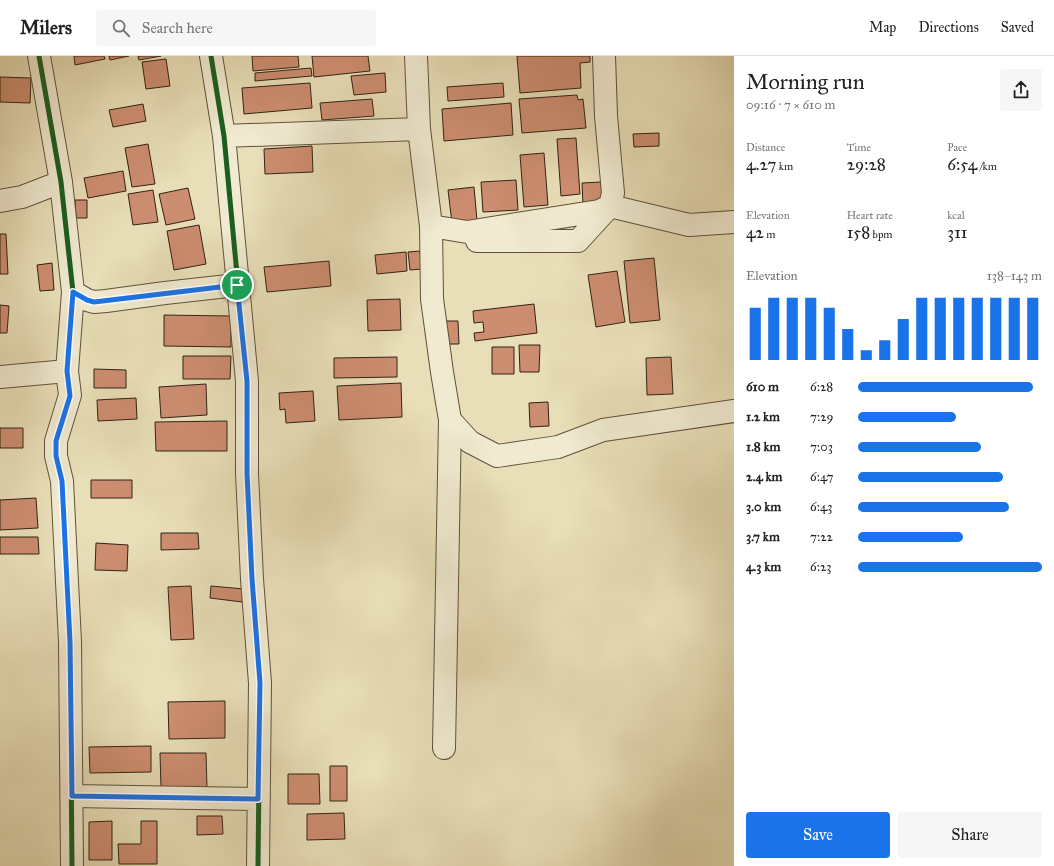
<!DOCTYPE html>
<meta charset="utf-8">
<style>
:root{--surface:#fff;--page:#f6f6f6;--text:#202124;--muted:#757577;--line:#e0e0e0;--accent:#1a73e8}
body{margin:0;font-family:"IM FELL Great Primer",serif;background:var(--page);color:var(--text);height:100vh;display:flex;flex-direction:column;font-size:15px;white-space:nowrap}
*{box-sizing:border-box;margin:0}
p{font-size:13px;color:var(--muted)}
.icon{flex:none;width:22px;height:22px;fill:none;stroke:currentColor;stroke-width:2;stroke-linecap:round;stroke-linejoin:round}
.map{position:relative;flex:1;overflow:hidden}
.panel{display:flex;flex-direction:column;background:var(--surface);width:320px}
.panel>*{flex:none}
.pin{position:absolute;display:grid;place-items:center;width:34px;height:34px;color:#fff;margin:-17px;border:2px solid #fff;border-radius:50%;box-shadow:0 1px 4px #0007}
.round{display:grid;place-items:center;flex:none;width:42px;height:42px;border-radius:4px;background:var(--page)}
.headline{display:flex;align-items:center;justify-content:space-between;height:68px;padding:0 12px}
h1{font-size:22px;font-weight:600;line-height:30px}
.stats{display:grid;grid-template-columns:repeat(3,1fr);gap:6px;height:68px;padding:4px 12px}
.stats div{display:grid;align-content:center}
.stats b{font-size:17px;font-weight:600}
.stats small{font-size:11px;font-weight:400}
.stats p{font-size:11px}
.chart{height:112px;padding:8px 12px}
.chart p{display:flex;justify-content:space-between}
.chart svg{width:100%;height:72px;margin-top:4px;stroke:var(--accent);stroke-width:6}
.primary-button{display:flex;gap:8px;margin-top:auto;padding:8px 12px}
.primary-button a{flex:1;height:46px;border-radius:4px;background:var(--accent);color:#fff;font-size:16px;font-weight:600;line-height:46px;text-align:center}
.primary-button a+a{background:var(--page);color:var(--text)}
ul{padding:0 12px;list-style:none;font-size:13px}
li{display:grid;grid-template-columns:64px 48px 1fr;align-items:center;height:30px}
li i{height:10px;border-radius:5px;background:var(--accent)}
header{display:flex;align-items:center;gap:24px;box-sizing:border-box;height:56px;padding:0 20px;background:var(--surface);border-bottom:1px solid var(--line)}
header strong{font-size:19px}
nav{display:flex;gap:22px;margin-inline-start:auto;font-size:14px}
.search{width:280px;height:36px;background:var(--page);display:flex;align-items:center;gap:10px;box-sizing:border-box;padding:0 14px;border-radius:4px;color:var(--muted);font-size:15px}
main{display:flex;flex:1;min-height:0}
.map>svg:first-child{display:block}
.building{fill:#cc8d70;stroke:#332212}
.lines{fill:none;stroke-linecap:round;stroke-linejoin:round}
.minor-casing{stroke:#60513b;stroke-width:24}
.minor{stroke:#f0ead0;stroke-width:22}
.cycleway-casing{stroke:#f0ead0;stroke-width:8}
.cycleway{stroke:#1b5e20;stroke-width:5}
.route-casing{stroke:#fff;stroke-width:8}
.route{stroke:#1a73e8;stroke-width:5}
</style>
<header>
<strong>Milers</strong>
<div class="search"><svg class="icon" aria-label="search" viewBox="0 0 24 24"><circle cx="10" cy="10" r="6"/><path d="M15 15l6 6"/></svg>Search here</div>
<nav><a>Map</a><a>Directions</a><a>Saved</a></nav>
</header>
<main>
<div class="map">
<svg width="734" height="810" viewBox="0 0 734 810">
<rect width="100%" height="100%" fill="#e8deb7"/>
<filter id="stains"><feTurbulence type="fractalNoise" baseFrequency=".005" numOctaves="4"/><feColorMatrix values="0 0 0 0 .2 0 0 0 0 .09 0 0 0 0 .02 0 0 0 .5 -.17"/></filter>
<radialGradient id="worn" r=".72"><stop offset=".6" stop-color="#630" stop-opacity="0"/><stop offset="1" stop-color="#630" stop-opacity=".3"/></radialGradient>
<path class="building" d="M74,0h30l1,3 -30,6z
M109,0h20l-19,4z
M138,0h23l-22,4z
M252,0h46l1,11 -46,4z
M312,0h56l2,15 -56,6z
M517,0h73v6l-10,1 1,25 -61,5z
M166,3l4,27 -24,3 -4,-27z
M311,12l1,8 -57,5v-8z
M385,17l1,19 -32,3 -3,-19z
M0,21l31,1 -1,25 -30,-1z
M310,27l2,25 -68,6 -2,-26z
M503,27l1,14 -56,4 -1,-14z
M577,39l1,5 5,-1 3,29 -64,5 -3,-34z
M372,43l2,17 -52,4 -2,-17z
M511,47l2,32 -69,6 -2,-32z
M143,48l3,17 -33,6 -4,-17z
M659,77v13l-25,1 -1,-13z
M576,82l4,56 -19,2 -4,-57z
M148,88l7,40 -23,3 -7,-39z
M312,90l1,26 -48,2 -1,-25z
M544,97l4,52 -24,2 -4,-52z
M123,115l3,20 -38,7 -4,-20z
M516,124l2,30 -35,2 -2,-30z
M601,126l2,21 -20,2 -1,-22z
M474,131l3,34 -25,2 -4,-33z
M188,132l7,31 -29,6 -7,-31z
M153,134l5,32 -25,3 -5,-31z
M75,144h12v18h-11z
M199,169l7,39 -32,6 -7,-39z
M0,178h6l2,40h-8z
M420,195l2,18 -12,1 -2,-18z
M406,196l1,19 -30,3 -2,-19z
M654,202l6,62 -30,3 -6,-62z
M329,205l2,25 -64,6 -3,-25z
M52,207l2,27 -14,1 -3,-26z
M617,215l8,51 -29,5 -8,-52z
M400,243l1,31 -33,1 -1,-31z
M534,248l3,29 -62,8 -1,-8 10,-1 -1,-10 -9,1 -1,-12z
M0,249l9,1 -2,27h-7z
M164,259l67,1v31l-67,-1z
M446,265h12l1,23h-13z
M519,289h21l-1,27h-19z
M492,291h22v27h-22z
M183,300h48l-1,23h-47z
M397,301v20l-63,1v-20z
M671,301l2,37 -26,1 -1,-37z
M94,313l32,1v18h-32z
M401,327l1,34 -63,3 -2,-34z
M206,328l1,31 -46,3 -2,-31z
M313,335l2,30 -29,2 -1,-14 -5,1 -1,-17z
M136,342l1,21 -39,2 -1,-21z
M548,346l1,24 -19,1 -1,-24z
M227,365v30h-71l-1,-29z
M0,372h23v20h-23z
M91,424h41v18h-41z
M36,442l2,30 -38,2v-30z
M161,477h37l1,16 -38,1z
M0,481h38l1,17h-39z
M96,487l32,2 -1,26 -32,-1z
M191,530l3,53 -23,1 -3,-53z
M211,530l33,3 -2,13 -32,-4z
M225,645v37l-56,1 -1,-37z
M151,690v26l-61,1 -1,-26z
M160,697h46l1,35h-46z
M330,710h17v35h-17z
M288,718h31l1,30h-32z
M344,757l1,26 -38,1v-26z
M197,760h25l1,18 -26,1z
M112,765v39h-23v-38z
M141,765h16v43h-38l-1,-20h23z"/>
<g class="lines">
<defs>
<path id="minor" d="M39,0l22,126 12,110 -6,79 3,24 -14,46v15l6,25 8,161 2,224
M211,0l13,80 23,245v92l5,106 8,104 -2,183
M416,0l3,73 12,97 1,73 10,73 8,48 20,22 27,14 61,-9 45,-17 131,-19
M224,80l195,-7
M0,145l22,-4 39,-15
M431,170l36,6 132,-21 11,-5 3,-13 -7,-77 -2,-60
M477,185h101l32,-35 79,19 45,-3
M73,236l14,8 7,2 12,-1 59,-8 72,-8
M0,321l67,-6
M444,692l6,-328
M72,740l187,3"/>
</defs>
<use href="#minor" class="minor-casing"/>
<use href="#minor" class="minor"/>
<defs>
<path id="cycleway" d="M39,0l22,126 12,110 -6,79 3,24 -14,46v15l6,25 8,161 2,224
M211,0l13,80 23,245v92l5,106 8,104 -2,183"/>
</defs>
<use href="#cycleway" class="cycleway-casing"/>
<use href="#cycleway" class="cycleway"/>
</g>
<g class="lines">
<defs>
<path id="route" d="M237,229l10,96v92l5,106 8,104 -2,116 -186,-3 -2,-154 -8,-161 -6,-25v-15l14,-45 -3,-25 6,-79 14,8 7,2z"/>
</defs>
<use href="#route" class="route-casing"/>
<use href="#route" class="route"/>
</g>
<rect width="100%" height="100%" filter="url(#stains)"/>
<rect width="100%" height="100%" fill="url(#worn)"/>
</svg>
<div class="pin" style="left:237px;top:229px;background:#1e9e55"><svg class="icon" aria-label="arrive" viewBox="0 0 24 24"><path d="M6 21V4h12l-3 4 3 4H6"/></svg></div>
</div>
<section class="panel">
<div class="headline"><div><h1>Morning run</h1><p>09:16 · 7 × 610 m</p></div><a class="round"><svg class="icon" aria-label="share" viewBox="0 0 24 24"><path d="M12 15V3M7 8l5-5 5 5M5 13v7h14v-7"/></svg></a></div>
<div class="stats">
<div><p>Distance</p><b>4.27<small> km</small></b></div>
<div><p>Time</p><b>29:28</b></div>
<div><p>Pace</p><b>6:54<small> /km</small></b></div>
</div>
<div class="stats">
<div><p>Elevation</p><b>42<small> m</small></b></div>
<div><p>Heart rate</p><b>158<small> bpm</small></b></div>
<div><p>kcal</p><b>311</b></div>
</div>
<div class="chart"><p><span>Elevation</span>138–143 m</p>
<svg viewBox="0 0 160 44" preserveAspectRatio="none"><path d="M5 44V12M15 44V6M25 44V6M35 44V6M45 44V12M55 44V25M65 44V38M75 44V32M85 44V19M95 44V6M105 44V6M115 44V6M125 44V6M135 44V6M145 44V6M155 44V6"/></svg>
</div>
<ul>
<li><b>610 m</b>6:28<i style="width:95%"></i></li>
<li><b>1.2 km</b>7:29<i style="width:53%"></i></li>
<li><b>1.8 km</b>7:03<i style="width:67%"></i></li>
<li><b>2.4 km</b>6:47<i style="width:79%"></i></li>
<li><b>3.0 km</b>6:43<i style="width:82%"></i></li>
<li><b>3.7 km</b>7:22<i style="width:57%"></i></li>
<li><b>4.3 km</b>6:23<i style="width:100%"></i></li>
</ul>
<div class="primary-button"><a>Save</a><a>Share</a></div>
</section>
</main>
